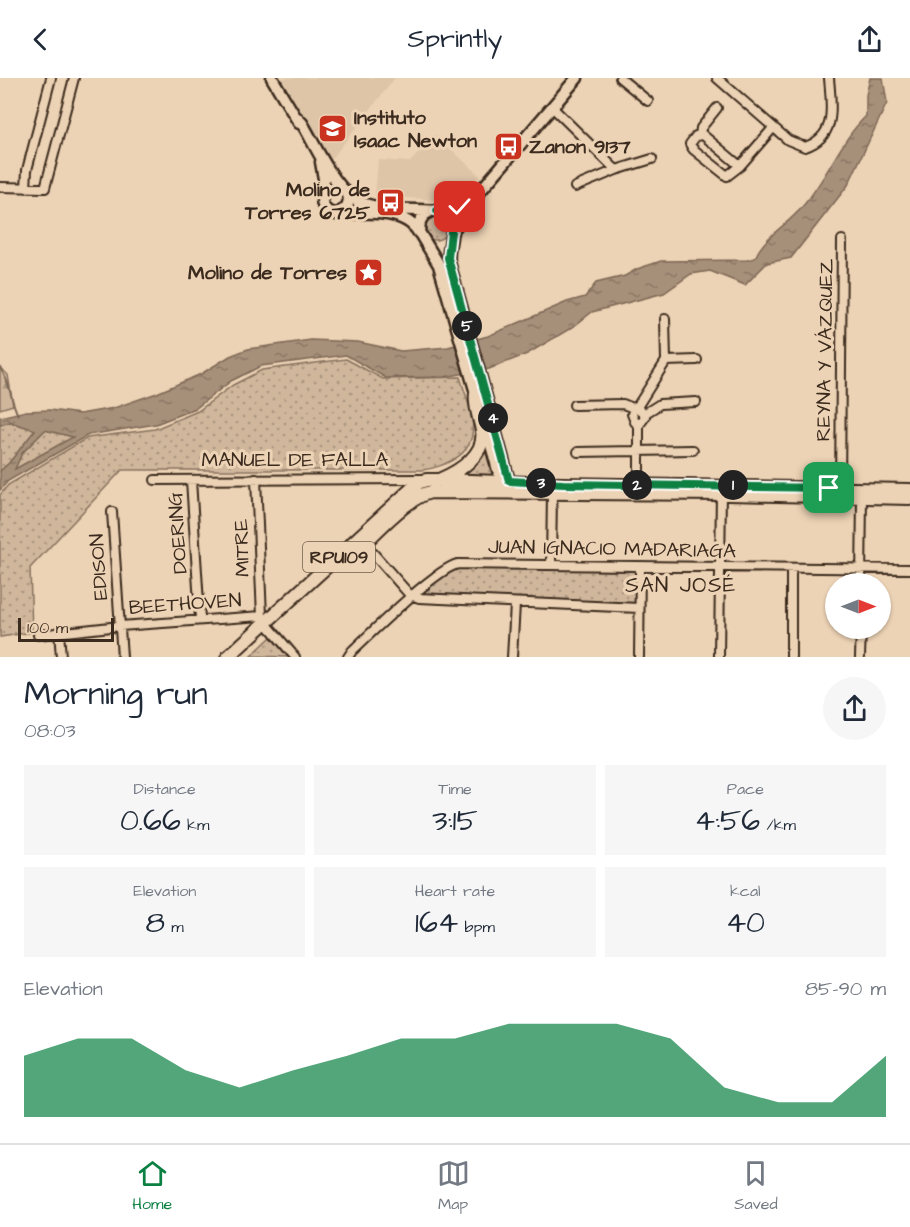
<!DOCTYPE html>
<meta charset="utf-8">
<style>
:root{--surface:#fff;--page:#f6f6f7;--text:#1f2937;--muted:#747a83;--line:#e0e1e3;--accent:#0b8043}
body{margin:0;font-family:"Architects Daughter",sans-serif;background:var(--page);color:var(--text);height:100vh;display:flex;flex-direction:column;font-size:22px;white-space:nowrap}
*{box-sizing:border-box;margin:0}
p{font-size:20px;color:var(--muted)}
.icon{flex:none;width:33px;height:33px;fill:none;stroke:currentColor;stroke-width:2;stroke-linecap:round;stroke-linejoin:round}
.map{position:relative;height:579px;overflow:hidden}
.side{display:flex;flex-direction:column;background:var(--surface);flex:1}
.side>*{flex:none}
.needle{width:39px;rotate:90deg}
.buttons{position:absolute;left:825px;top:495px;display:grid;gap:12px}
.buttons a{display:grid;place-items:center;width:66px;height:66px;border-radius:50%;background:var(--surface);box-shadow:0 2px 4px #0004;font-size:30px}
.scale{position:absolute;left:18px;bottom:15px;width:96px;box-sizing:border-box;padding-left:6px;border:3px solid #3b2a1e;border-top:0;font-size:16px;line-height:21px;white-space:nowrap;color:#3b2a1e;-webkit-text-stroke:4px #edd3b5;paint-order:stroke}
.pin{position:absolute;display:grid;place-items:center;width:51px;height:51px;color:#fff;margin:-26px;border-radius:12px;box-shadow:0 3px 9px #0006}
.km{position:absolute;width:30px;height:30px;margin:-15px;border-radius:50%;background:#222;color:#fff;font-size:16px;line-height:30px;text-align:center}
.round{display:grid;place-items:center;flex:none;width:63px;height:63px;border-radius:32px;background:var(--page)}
.summary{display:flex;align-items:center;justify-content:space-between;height:102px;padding:0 24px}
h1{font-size:33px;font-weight:600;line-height:45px}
.metrics{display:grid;grid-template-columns:repeat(3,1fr);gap:9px;height:102px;padding:6px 24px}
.metrics div{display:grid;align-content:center;border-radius:0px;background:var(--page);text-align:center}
.metrics b{font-size:30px;font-weight:600}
.metrics small{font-size:16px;font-weight:400}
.metrics p{font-size:16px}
.chart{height:168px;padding:12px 24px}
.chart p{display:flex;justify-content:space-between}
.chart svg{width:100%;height:108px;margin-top:6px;fill:var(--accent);opacity:.7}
header{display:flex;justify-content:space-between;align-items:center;height:78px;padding:0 24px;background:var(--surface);font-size:27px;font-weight:600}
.tab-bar{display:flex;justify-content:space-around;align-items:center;height:84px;border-top:2px solid var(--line);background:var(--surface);font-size:16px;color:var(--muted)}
.tab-bar a{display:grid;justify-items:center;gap:3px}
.tab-bar .on{color:var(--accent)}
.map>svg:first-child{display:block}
.built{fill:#dec5a8}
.green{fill:url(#green-dots);stroke:#86705d;stroke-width:1.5}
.forest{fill:url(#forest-firs);stroke:#86705d;stroke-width:1.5}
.water{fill:url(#water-ripples);stroke:#7c6755;stroke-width:1.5;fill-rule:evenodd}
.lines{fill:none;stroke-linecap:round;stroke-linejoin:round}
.stream{stroke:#7c6755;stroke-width:2}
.minor-casing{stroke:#3b2a1e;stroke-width:12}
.secondary-casing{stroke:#3b2a1e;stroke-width:15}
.primary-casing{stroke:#3b2a1e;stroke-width:16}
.minor{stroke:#edd3b5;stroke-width:8}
.secondary{stroke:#edd3b5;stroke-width:10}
.primary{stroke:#edd3b5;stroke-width:12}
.route-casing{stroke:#fff;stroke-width:12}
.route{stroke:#0b8043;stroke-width:8}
.labels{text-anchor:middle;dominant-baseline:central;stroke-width:6;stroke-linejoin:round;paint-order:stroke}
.shield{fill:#edd3b5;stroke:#705d4b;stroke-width:1.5}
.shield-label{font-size:18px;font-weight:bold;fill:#3b2a1e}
.poi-label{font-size:20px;font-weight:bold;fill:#3b2a1e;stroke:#edd3b5;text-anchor:start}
.street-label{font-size:20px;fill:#3b2a1e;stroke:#edd3b5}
.neighbourhood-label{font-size:21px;letter-spacing:1.5px;fill:#3b2a1e;stroke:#edd3b5}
</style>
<header><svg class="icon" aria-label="back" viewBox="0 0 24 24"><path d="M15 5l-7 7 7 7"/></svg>Sprintly<svg class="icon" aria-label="share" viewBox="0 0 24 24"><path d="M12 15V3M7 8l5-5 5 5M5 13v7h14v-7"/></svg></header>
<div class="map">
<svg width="910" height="579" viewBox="0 0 910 579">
<defs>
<pattern id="green-dots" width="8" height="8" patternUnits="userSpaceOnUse" patternTransform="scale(1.5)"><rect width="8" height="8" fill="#d0b79c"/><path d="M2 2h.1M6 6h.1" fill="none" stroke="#aa957f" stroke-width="1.8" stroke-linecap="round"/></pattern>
<pattern id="forest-firs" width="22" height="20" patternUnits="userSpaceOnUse" patternTransform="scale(1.5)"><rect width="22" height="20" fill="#d0b79c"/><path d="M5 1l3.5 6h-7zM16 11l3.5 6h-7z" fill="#aa957f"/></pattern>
<pattern id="water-ripples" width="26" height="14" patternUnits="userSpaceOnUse" patternTransform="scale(1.5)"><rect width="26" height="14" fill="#a7907a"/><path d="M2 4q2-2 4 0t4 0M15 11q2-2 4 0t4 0" fill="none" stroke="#897663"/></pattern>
</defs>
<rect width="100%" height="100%" fill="#edd3b5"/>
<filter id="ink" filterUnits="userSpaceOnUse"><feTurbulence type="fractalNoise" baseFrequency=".0167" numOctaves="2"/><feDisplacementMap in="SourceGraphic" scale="12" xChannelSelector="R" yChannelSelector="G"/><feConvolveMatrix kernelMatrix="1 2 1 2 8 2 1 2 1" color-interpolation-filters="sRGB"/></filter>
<g filter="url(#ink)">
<path class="built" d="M279,0h116l-65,83z
M436,57l44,41 -23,25 -82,-5 3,-36 32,2z"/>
<path class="green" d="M423 150a12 12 0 1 1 24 0a12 12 0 1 1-24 0Z
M346,281l37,20 77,-2c8,27 26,62 -4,81 -12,7 -20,10 -34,12h-300l-92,98 2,64 -32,5v-142l8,-10 79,-47 68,-9 43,-18 35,-26 29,-15z
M10,344l26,7 -27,34 -9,8v-46z
M45,352l29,7 -60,33 8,-17z
M486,367l10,32h-42z
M458,490l177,3 1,34 -213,-12 23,-20z
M271,559l17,20 -37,-1z"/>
<path class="forest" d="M0,289l8,8 5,30 -13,4z"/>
<path class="water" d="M870,0h13l4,25 -39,82 -57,73 -24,5 -22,22 -35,-14 -19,3 -27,19 -72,19 -19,15 -46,27 -38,15 -45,8 -58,1 -40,-23 -85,11 -30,15 -35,27 -40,16 -68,11 -80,46 -8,9v-19l9,-8 26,-33 -25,-8 -10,3v-8l26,-6 24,-1 30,4 34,-6 43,-15 44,-19 29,-18 18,-7 63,-9 47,2 43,9 47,-4 40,-11 79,-34 18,-5 11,-14 29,-7 12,-7 24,-8 86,-1 8,-2c9,-22 33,-33 47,-51 25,-28 37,-65 64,-91v-21zM45,352l28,7 -58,32 7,-16z"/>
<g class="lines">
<path class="stream" d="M0,290c11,15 10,32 18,47"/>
<defs>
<path id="minor" d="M620,0l28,23
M717,0l71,62 17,7c33,-11 26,-42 24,-69
M552,29l64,63
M700,57l1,-7 16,-20
M740,88l-37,-31 -7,1 -6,8 3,5 34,27 13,-10 33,-38
M0,109l45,1 29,-110
M575,109l41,-17 36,-11
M26,110l1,-18 24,-92
M666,283l31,-1
M574,327l49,-1 10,4
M637,329l29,-46 -1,-42
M644,336l16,-10 36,-2
M639,347l-4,-3 -3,-8 3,-7 8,5 2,5 -6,8v60
M578,374l115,-2
M256,401l6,137 4,7 29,34
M155,402l269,-1
M191,402l9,139
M840,413l2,-251
M112,434l10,145
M365,466l44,50 10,4 220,10
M551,487l1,-72
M861,506l1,-89
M59,554l2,25
M38,557l82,-9 142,-10
M348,579l4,-6c19,-18 85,-83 106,-87l452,5
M512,579l3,-53
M639,579l1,-90
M719,579l2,-167
M791,579v-89
M860,579l1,-29"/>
<path id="secondary" d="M272,0l27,45
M296,39l6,6c14,23 34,71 60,80 23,9 54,6 78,8 22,10 6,32 9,51l60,219
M321,84l3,17 -2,18
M324,115c-5,11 1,20 12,21l11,-6 2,-9 -2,-7
M431,133l-7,4 -4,6 -1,11 20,33 39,135
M439,133l16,-1 16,-11
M336,136c27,-1 68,-7 83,19
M452,154l24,-36 101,-118
M484,342l17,61"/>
<path id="primary" d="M441,401c19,-8 45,-25 41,-48 -2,-13 -8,-24 -6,-38
M350,479c20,-18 56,-60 81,-65l297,2 182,4
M228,579l190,-174 8,-3h14l123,4 347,6"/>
</defs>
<use href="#minor" class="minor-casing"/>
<use href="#secondary" class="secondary-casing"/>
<use href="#primary" class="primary-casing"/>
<use href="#minor" class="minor"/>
<use href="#secondary" class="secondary"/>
<use href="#primary" class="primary"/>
</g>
</g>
<g class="lines" filter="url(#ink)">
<defs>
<path id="route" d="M460,129l-11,4h-12l9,3 6,9 -4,35 61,223 54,3 266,4"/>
</defs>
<use href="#route" class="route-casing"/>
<use href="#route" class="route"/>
</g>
<defs>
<symbol id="school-square" viewBox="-11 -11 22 22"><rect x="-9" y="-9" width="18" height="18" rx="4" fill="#c8321e" stroke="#edd3b5"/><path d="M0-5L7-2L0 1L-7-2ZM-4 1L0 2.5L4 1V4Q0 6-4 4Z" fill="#fff"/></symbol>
<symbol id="bus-square" viewBox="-11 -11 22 22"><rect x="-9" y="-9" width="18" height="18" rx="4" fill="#c8321e" stroke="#edd3b5"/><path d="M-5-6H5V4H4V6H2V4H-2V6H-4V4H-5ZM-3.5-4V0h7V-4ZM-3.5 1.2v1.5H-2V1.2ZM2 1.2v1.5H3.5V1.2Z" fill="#fff"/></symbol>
<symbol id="sight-square" viewBox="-11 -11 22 22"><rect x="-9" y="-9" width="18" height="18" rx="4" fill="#c8321e" stroke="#edd3b5"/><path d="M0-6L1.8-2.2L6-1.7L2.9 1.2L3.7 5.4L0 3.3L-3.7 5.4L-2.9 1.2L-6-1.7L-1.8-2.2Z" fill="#fff"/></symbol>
</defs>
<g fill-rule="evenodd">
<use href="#school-square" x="316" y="34" width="33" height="33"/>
<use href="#bus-square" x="492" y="52" width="33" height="33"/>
<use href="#bus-square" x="374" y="108" width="33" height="33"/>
<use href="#sight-square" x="352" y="178" width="33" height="33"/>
</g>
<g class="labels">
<rect class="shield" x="303" y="464" width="72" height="30" rx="4.5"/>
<g class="shield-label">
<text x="339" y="479">RPU109</text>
</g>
<g class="poi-label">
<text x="354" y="40">Instituto<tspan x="354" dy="23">Isaac Newton</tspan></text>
<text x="529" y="69">Zanon 9137</text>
<text x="370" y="112" text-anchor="end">Molino de<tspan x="370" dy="23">Torres 6725</tspan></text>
<text x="347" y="195" text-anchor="end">Molino de Torres</text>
</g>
<g class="street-label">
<text transform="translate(825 272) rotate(-89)">REYNA Y VÁZQUEZ</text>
<text x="295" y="382">MANUEL DE FALLA</text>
<text transform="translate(178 455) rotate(-94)">DOERING</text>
<text transform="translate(242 470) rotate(-92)">MITRE</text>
<text transform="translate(612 471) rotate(1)">JUAN IGNACIO MADARIAGA</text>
<text transform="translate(99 489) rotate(-94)">EDISON</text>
<text transform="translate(185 526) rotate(-4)">BEETHOVEN</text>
</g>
<g class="neighbourhood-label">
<text x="681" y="507">SAN JOSÉ</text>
</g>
</g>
</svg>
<div class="buttons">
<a><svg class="needle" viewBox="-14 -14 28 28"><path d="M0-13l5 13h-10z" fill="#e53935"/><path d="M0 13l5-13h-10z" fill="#747a83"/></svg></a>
</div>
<div class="scale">100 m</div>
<div class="pin" style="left:829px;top:410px;background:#1e9e55"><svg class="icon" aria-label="arrive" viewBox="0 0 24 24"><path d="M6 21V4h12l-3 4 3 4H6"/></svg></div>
<div class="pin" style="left:460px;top:129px;background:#d93025"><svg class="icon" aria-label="check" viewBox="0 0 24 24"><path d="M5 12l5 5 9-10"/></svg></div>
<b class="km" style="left:733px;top:407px">1</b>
<b class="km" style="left:637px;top:407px">2</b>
<b class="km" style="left:541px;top:405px">3</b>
<b class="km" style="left:493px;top:340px">4</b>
<b class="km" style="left:467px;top:248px">5</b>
</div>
<section class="side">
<div class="summary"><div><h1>Morning run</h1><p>08:03</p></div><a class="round"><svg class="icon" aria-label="share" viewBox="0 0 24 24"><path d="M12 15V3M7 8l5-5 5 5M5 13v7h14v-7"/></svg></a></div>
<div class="metrics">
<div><p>Distance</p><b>0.66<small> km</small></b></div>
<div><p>Time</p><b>3:15</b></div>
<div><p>Pace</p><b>4:56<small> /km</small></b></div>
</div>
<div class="metrics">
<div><p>Elevation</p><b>8<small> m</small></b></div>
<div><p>Heart rate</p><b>164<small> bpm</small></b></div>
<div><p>kcal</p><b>40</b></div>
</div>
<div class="chart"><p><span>Elevation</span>85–90 m</p>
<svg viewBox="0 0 160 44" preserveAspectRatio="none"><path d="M0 44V19L10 12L20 12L30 25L40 32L50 25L60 19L70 12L80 12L90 6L100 6L110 6L120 12L130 32L140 38L150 38L160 19V44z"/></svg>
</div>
</section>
<nav class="tab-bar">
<a class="on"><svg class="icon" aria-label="home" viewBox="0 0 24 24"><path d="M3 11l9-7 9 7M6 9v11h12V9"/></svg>Home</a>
<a><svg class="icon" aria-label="map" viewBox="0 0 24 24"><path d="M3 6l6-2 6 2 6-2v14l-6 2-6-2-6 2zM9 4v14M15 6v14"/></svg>Map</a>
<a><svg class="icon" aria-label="saved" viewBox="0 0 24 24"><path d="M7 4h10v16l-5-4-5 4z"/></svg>Saved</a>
</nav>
